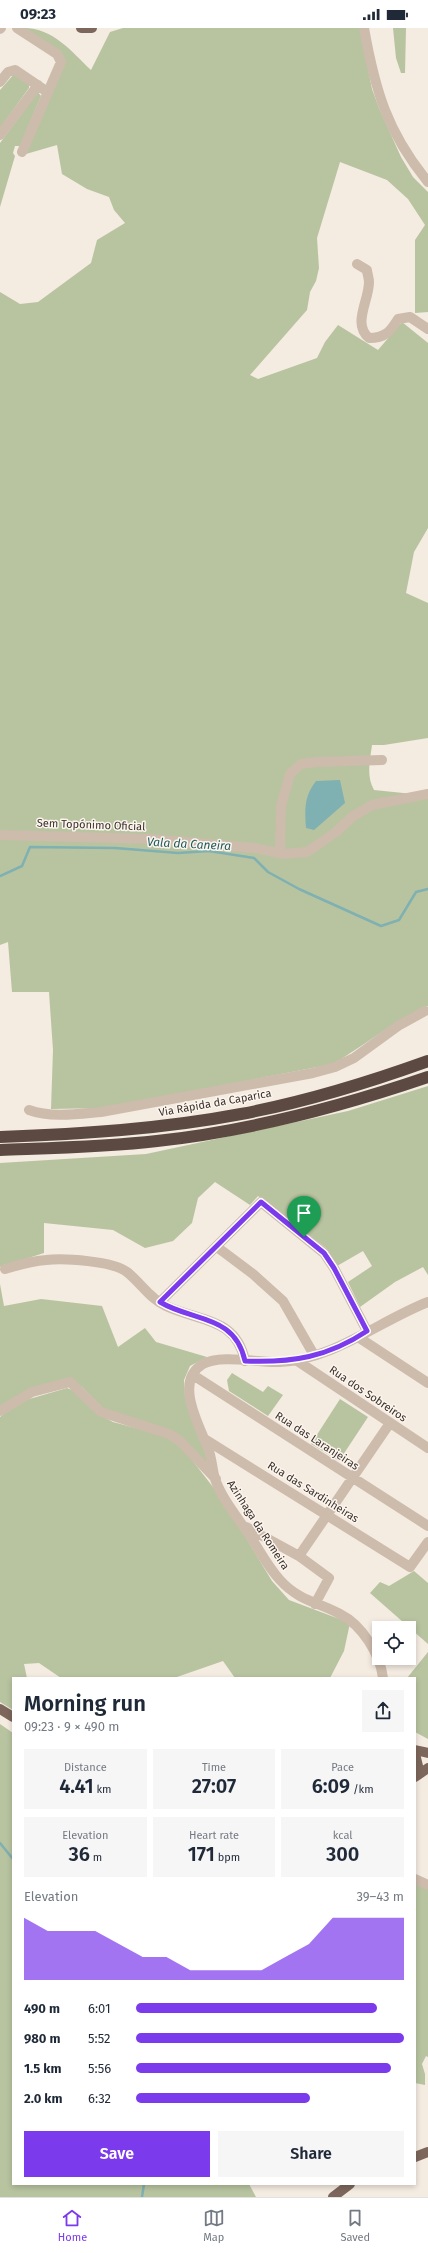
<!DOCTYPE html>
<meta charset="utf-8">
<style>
:root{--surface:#fff;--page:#f6f6f7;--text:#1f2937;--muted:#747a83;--line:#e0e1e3;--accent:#7c3aed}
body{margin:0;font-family:"Fira Sans",sans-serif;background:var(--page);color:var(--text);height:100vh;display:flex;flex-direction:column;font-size:15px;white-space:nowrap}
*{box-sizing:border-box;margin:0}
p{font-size:13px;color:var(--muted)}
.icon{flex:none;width:22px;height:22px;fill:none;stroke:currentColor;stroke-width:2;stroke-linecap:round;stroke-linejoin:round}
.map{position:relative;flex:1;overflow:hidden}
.details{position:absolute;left:12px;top:1649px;width:404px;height:508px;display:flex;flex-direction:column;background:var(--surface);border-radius:0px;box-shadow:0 2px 6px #0003}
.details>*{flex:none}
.controls{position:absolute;left:372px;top:1593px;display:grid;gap:8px}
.controls a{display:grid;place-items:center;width:44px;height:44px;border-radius:0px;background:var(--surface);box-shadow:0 2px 6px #0003;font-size:20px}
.pin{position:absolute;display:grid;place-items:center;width:34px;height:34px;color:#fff;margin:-41px -17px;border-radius:50% 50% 50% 0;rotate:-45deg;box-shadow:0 0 4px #0007}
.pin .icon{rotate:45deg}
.round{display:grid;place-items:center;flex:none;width:42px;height:42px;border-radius:0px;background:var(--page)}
.overview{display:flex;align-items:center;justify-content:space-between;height:68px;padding:0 12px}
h1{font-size:22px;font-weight:600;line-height:30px}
.stats{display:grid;grid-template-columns:repeat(3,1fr);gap:6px;height:68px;padding:4px 12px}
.stats div{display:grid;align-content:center;border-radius:0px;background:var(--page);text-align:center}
.stats b{font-size:20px;font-weight:600}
.stats small{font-size:11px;font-weight:400}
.stats p{font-size:11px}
.chart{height:112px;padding:8px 12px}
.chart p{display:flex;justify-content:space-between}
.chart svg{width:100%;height:72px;margin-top:4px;fill:var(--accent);opacity:.7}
.primary-button{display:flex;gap:8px;margin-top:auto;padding:8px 12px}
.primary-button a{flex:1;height:46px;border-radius:0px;background:var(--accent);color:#fff;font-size:16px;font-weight:600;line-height:46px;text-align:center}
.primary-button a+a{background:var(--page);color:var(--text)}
ul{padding:0 12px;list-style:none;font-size:13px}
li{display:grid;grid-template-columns:64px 48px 1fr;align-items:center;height:30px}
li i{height:10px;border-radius:5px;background:var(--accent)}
.status{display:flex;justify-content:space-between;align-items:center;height:28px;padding:0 20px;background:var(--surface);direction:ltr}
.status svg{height:11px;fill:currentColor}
.dock{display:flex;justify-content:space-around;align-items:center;height:56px;border-top:1px solid var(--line);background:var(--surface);font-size:11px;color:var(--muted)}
.dock a{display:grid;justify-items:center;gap:2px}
.dock .on{color:var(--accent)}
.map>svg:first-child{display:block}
.green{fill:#b8c4a0}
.water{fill:#7fb0b2}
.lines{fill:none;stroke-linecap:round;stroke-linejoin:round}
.stream{stroke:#7fb0b2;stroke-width:2.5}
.minor{stroke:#cdbbac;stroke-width:10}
.major{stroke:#7d675c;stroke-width:10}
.highway{stroke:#5c4a42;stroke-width:12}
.route-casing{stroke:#fff;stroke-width:8}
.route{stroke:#7c3aed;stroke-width:5}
.labels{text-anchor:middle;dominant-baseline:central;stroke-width:3;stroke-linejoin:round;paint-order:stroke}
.street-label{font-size:11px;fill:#3b302b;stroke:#fbf5ee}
.water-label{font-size:12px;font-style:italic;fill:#1f5a5e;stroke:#fbf5ee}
</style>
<div class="status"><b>09:23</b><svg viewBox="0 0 49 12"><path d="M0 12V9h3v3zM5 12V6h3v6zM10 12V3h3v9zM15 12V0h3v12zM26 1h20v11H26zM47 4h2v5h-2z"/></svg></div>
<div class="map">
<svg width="428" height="2169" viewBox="0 0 428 2169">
<rect width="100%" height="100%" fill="#f4ebe1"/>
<path class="green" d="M24,0c29,0 47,23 67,42l19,-38 13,-4h237l12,61 7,19 22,49 12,20 15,15v120l-13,1v-73l10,-15 -17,-26 -21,-19 -47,-18 -23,76 2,30 -3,13 -6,11 -3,18 -57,65 8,4 59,-21 8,-16 13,-17 40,25 24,-28 26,21v185l-14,24 -8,41 22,10v135l-44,7h-12c-2,16 -6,31 2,45l39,4 15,-2v214c-34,15 -63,39 -95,58l-227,44 -55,1 2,-59 -4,-58h-37l-4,-50 -8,3v-653l20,12 18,-2 53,-39 6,-23 28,-17 -11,-13 -5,-13 -22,-8 -25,-15 -5,-29 -31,9 38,-88z
M393,0h13l-1,45h-4l-5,-15z
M14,46l15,9v5l-29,40v-38z
M38,64l3,4 -21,50h-5l-2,7 2,3 -15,51v-64z
M428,1058v189l-5,-8 -28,15 -35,25 -12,-25 24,-16 -9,-15 -26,15 -11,-18 -68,-52 -8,9 -35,-23 -17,16 -6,25 -19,18 -28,7 -32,-18 -69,-7v30l-44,14v-104l146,-9 202,-43z
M0,1256l4,22 37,-7 61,7 16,41 27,-19 11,14 51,15 -17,9 -6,14 1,16 23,65 -4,2 -14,-17 -84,-35 -24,-24 -19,-8 -63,28z
M232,1345l31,19 5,-6 15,9 -15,21 -39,-25 -2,-11z
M67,1360l10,4 19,21 17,9 53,14 16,11 41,53 49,81 17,19 61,23 -6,28 -14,27h-95l-12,-17 -49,17h-113l-22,-15 -15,1 3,14h-14v32l-13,-8v-285l19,-15z
M340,1371l28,18 -29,44 -28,-17z
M414,1543l14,12v61l-58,-51 10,-11 9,4z
M428,1624v87l-13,-7v-54h-8z
M0,1696l13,9v451h236l7,13h-256z
M415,1854l13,6v169l-2,-1 -4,8 3,10v11l-10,-2z"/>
<path class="water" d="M340,752l5,23 -31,27 -8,-2c-1,-20 -2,-31 10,-47z"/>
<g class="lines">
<path class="stream" d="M0,848l22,-10 8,-19 85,1 63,5 31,-2 45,7 14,14 31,17 82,37 18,-6 17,-28 12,-3
M0,1815l13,16
M142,2169l2,-13"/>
<path class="minor" d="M17,0l40,26 4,8 -39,90
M364,0c11,62 23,104 64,154
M0,1l1,-1
M0,54l8,-10 7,-2 28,19
M0,107l38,-50
M357,236l10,6c0,3 2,8 2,12 0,19 -17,42 0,56 16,0 21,-6 29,-19l12,-2 18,12
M0,807l150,4 104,9 29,6 24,-2 29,-20 16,-15 20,-12 56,-11
M280,825l1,-47 9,-32 11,-10 15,-2 66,-2
M29,1082c22,8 49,4 72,2l212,-39 22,-6 19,-9 44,-32 27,-15
M217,1219l36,27 30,27 31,54
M5,1241c13,-4 27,-8 41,-9 18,-2 67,1 81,12 14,11 22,26 39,34 34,16 70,11 79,55
M160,1274l101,-100 63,51 10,15 33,63
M358,1309l70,46
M296,1332l132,88
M193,1347l235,151
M0,1383l32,-19 38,-10 31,30 68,22 11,7 36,38
M203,1410l207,129 18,-25
M246,1499l53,29 30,22 -14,26
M299,1528l91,-133
M383,1650c-3,-24 -21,-53 -43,-64 -22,-12 -41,-13 -60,-34 -12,-13 -20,-29 -30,-44 -12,-18 -28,-37 -35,-57 -3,-10 -3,-21 -7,-31 -8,-21 -35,-67 -5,-84 18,-10 55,-1 76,-2 54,-2 100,-41 149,-60
M415,1851l13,6"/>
<path class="major" d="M81,0h11
M0,1681l13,8
M415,1722l13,3
M415,1726l3,12 -3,9
M415,1749l13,-9
M415,2129l13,-5
M333,2169l17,-13"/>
<path class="highway" d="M0,1109c81,-3 162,-8 241,-23 64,-12 126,-31 187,-53
M0,1122c52,-2 105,-3 157,-9 93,-10 183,-34 271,-64"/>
</g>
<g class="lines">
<defs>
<path id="route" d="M261,1174l63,51 10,15 33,63c-39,26 -75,32 -122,30 -10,-47 -52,-39 -85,-59z"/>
</defs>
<use href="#route" class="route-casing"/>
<use href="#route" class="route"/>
</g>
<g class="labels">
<g class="street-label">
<text transform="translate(91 797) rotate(2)">Sem Topónimo Oficial</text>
<text transform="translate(215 1075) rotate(-10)">Via Rápida da Caparica</text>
<text transform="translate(368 1366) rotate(34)">Rua dos Sobreiros</text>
<text transform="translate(317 1413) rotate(33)">Rua das Laranjeiras</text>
<text transform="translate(313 1464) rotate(32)">Rua das Sardinheiras</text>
<text transform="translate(258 1497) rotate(57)">Azinhaga da Romeira</text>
</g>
<g class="water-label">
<text transform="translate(189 816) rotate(3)">Vala da Caneira</text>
</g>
</g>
</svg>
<div class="controls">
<a><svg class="icon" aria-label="locate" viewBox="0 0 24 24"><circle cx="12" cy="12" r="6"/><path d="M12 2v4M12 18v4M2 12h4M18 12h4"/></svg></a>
</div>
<div class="pin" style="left:304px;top:1209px;background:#1e9e55"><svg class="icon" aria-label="arrive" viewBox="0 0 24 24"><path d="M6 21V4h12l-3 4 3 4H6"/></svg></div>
<section class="details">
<div class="overview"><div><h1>Morning run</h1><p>09:23 · 9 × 490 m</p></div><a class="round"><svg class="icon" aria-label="share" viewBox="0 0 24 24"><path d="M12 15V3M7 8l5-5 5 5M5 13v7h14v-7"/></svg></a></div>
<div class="stats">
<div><p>Distance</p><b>4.41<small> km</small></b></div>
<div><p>Time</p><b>27:07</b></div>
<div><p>Pace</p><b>6:09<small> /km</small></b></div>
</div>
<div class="stats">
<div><p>Elevation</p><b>36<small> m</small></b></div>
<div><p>Heart rate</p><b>171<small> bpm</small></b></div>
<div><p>kcal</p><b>300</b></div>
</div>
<div class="chart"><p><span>Elevation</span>39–43 m</p>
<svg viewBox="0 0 160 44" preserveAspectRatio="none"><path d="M0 44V6L10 14L20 14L30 14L40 22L50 30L60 30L70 38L80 38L90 38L100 38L110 30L120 22L130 6L140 6L150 6L160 6V44z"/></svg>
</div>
<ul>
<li><b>490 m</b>6:01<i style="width:90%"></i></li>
<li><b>980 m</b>5:52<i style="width:100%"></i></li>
<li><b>1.5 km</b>5:56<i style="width:95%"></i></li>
<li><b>2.0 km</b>6:32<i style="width:65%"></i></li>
</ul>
<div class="primary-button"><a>Save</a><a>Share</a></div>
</section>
</div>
<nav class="dock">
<a class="on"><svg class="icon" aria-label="home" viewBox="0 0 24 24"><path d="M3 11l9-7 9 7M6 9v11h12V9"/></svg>Home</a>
<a><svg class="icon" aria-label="map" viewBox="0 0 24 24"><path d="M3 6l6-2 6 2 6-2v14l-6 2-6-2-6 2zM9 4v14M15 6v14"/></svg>Map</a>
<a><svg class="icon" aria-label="saved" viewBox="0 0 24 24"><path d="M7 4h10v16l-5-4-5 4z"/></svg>Saved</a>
</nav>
